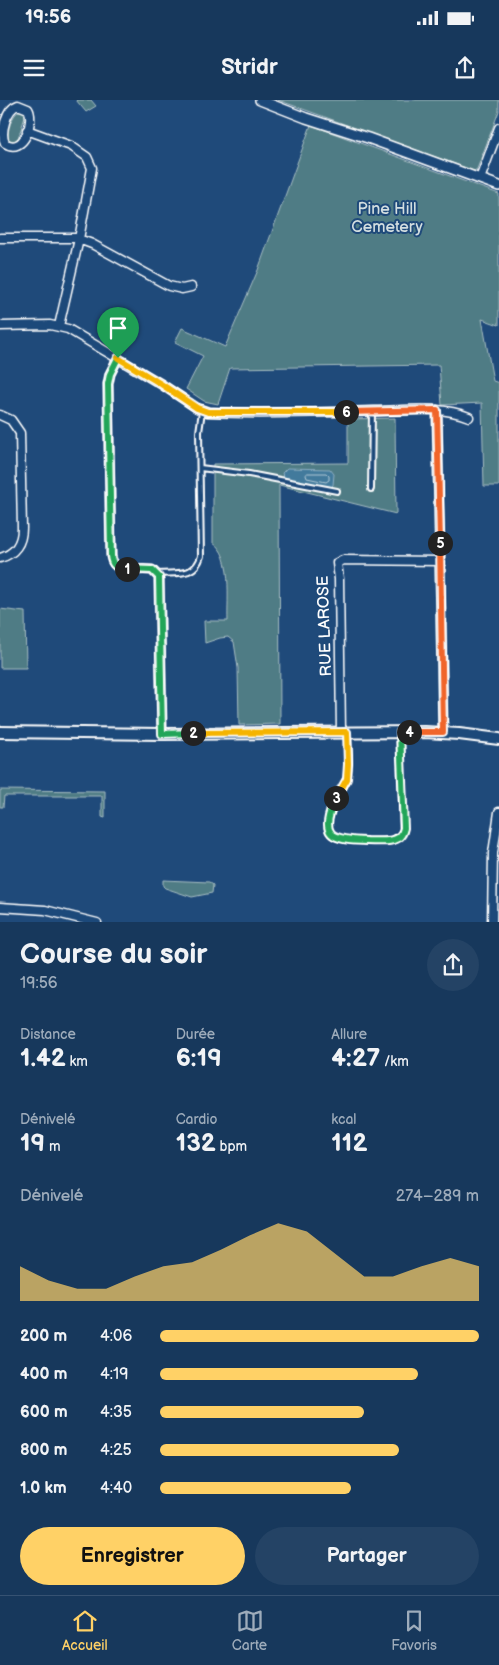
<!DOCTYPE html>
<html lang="fr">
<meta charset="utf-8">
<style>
:root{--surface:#17385c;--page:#244365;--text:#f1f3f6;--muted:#9eacbb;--line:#365272;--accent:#ffd166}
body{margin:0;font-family:"Balsamiq Sans",sans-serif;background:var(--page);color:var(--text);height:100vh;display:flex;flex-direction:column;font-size:19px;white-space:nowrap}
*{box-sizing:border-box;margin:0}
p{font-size:16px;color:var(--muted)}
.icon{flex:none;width:28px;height:28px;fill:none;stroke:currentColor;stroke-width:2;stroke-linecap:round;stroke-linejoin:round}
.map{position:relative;height:822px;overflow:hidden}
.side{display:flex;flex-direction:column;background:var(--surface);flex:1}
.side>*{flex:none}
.pin{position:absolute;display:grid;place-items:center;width:42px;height:42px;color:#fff;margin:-51px -21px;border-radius:50% 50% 50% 0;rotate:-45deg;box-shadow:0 0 5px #0007}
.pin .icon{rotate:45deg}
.km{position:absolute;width:25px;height:25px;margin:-12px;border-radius:50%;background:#222;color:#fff;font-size:14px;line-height:25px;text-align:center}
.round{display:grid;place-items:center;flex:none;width:52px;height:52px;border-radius:26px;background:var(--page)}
.summary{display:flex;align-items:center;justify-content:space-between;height:85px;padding:0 20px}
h1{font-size:28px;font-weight:600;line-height:38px}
.figures{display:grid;grid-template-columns:repeat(3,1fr);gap:8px;height:85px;padding:5px 20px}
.figures div{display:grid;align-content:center}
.figures b{font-size:25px;font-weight:600}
.figures small{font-size:14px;font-weight:400}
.figures p{font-size:14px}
.chart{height:140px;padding:10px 20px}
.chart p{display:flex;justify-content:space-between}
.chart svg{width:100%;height:90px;margin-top:5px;fill:var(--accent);opacity:.7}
.action{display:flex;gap:10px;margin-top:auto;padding:10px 20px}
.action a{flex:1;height:58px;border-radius:30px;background:var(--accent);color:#111;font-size:20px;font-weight:600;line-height:58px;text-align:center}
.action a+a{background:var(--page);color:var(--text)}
ul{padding:0 20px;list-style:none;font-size:16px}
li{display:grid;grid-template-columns:80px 60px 1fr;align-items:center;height:38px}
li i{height:12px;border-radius:6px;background:var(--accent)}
.status{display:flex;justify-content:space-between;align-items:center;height:35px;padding:0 25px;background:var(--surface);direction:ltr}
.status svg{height:14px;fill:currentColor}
header{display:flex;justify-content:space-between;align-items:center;height:65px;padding:0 20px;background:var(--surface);font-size:22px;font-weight:600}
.dock{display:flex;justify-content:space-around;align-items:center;height:70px;border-top:1px solid var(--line);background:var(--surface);font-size:14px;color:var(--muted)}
.dock a{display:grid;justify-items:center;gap:2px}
.dock .current{color:var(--accent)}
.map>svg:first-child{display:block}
.green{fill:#507c85;stroke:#a8bec2}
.water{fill:#427a9c;stroke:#8eafc4}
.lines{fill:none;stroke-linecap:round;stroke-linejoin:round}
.shore{stroke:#b3cad7;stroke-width:1}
.service-casing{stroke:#fff;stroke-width:8}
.minor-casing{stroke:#fff;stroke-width:11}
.tertiary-casing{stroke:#fff;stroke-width:12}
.secondary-casing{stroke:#fff;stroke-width:14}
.service{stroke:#1f4a7a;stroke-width:4}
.minor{stroke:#1f4a7a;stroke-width:8}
.tertiary{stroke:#1f4a7a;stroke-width:9}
.secondary{stroke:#1f4a7a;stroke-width:10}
.split-1-casing{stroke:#fff;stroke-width:10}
.split-2-casing{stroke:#fff;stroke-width:10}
.split-3-casing{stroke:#fff;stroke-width:10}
.split-4-casing{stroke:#fff;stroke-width:10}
.split-5-casing{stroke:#fff;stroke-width:10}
.split-6-casing{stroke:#fff;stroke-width:10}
.split-7-casing{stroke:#fff;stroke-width:10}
.split-1{stroke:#22a559;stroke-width:6}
.split-2{stroke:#22a559;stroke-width:6}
.split-3{stroke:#f5b400;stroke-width:6}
.split-4{stroke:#22a559;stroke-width:6}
.split-5{stroke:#f0652b;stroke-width:6}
.split-6{stroke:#f0652b;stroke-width:6}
.split-7{stroke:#f5b400;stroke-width:6}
.labels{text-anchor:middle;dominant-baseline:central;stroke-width:4;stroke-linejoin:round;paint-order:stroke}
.park-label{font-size:16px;fill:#d3dee0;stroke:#1f4a7a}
.street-label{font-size:16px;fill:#fff;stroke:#1f4a7a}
</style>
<div class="status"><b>19:56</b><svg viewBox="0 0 49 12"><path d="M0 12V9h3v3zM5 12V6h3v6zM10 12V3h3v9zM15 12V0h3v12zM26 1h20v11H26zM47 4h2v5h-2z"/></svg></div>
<header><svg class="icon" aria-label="menu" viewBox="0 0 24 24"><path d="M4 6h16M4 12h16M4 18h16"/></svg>Stridr<svg class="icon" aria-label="share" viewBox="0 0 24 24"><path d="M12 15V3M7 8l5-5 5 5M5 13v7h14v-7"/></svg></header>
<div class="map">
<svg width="499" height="823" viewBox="0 0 499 823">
<rect width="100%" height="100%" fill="#1f4a7a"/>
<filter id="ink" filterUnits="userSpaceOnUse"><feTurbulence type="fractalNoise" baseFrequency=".02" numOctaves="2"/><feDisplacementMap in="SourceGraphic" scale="10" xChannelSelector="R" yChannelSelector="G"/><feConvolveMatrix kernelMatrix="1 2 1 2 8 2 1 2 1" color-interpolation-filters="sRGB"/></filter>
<g filter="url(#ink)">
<path class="green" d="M76,0h15l5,6 -10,6z
M278,0h221v11l-22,58 -3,2z
M19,11l5,1 1,5 -7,21 -2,2 -5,1 -3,-2c-1,-8 4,-24 11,-28z
M311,25l188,69v131l-17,-6 11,62 6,2v103h-15l-2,-83 -40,2 -3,-40 -209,3 -12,36 -14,-3 -18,-12 17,-33 -28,-14 7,-14 43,19 33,-77z
M395,318l1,96 -117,-29 1,239 -41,1 -1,-57 -4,-26 -6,-5 -8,1 -15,5 -1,-22h24c-1,-21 5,-66 -15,-78v-79l135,-1v-44z
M0,509l25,3 1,56h-26z
M0,690l105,1v27l-3,-1v-21h-98l-1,11h-3z
M163,780l46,2 4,3 -1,8 -20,4 -27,-9 -2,-2z"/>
<path class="water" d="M287,368l43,1 4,5 -1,11 -3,3 -43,-10 -4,-2 -1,-3z"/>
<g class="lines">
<path class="shore" d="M308,373h18l3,3v4l-3,2 -19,-4 -1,-3z"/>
<defs>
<path id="service" d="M200,368l49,6 88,17
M371,389l1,-78
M158,474c17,-2 37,4 43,-18l-2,-124 3,-21
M348,634c0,15 3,32 -2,47 -3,11 -12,19 -15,31 -2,7 -5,16 0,22 7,9 54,8 65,5l7,-8 -3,-97"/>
<path id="minor" d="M18,5l10,4c7,11 -4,47 -23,34 -5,-10 1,-34 13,-38z
M27,30l44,16 16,11 5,11 -13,71 -20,87
M480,79l19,-51
M0,138h76l16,6 77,42 13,3 9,-2
M0,226l50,-1 18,4 93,55 36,24 11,4c55,3 111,0 166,-1 31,0 65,-6 95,6
M118,258l-8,16 -2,10 3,172c3,19 26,12 41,14l7,7 3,157
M437,310l6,322
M0,315l11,5 9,13 2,95c0,15 -7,26 -22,30
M341,632l-2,-153 -2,-16 6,-3 97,1
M0,807l45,3 52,13
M492,823l1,-70 6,-41"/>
<path id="tertiary" d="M260,0l46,18 62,20 131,48"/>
<path id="secondary" d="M0,632l162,2 263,-2 34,2 40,5"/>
</defs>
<use href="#service" class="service-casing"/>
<use href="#minor" class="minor-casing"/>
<use href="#tertiary" class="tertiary-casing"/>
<use href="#secondary" class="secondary-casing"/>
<use href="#service" class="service"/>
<use href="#minor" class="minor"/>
<use href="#tertiary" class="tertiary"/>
<use href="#secondary" class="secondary"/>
</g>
</g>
<g class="lines" filter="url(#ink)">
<defs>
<path id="split-1" d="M118,258l-8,16 -2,10 3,172c1,10 6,13 16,13"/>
<path id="split-2" d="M127,469l25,1 7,7 3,157 31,-1"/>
<path id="split-3" d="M193,633l154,-1 1,32 -1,15 -11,19"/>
<path id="split-4" d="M336,698c-18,38 -5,42 31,43 9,0 23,2 31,-3 4,-2 5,-6 6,-10l-4,-96h9"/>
<path id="split-5" d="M409,632h34l-3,-189"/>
<path id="split-6" d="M346,312l91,-2 3,133"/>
<path id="split-7" d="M118,258l43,26 36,24 11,4h138"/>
</defs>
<use href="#split-1" class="split-1-casing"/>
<use href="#split-2" class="split-2-casing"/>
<use href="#split-3" class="split-3-casing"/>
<use href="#split-4" class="split-4-casing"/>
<use href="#split-5" class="split-5-casing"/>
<use href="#split-6" class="split-6-casing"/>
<use href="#split-7" class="split-7-casing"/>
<use href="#split-1" class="split-1"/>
<use href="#split-2" class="split-2"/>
<use href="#split-3" class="split-3"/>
<use href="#split-4" class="split-4"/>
<use href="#split-5" class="split-5"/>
<use href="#split-6" class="split-6"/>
<use href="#split-7" class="split-7"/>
</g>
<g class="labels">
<g class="park-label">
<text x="387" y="109">Pine Hill<tspan x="387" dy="18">Cemetery</tspan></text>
</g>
<g class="street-label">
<text transform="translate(325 526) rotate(-92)">RUE LAROSE</text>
</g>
</g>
</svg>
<div class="pin" style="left:118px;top:258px;background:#1e9e55"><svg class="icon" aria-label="arrive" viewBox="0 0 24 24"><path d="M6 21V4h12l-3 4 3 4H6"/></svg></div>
<b class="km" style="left:127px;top:469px">1</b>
<b class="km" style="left:193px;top:633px">2</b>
<b class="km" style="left:336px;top:698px">3</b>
<b class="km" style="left:409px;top:632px">4</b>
<b class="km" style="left:440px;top:443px">5</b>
<b class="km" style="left:346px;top:312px">6</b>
</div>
<section class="side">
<div class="summary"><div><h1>Course du soir</h1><p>19:56</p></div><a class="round"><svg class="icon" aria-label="share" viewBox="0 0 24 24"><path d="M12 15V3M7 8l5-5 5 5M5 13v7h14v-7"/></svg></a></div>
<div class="figures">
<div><p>Distance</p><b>1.42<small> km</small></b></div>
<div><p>Durée</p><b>6:19</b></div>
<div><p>Allure</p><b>4:27<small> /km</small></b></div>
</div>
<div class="figures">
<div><p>Dénivelé</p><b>19<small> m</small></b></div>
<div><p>Cardio</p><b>132<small> bpm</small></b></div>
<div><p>kcal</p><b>112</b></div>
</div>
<div class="chart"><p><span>Dénivelé</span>274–289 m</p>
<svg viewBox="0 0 160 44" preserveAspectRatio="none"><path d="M0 44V27L10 34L20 38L30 38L40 32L50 27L60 25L70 19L80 12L90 6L100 10L110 21L120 32L130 32L140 27L150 23L160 27V44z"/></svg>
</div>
<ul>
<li><b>200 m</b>4:06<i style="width:100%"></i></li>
<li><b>400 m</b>4:19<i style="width:81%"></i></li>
<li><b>600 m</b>4:35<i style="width:64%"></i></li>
<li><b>800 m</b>4:25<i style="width:75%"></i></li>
<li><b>1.0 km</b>4:40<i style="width:60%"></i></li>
</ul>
<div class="action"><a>Enregistrer</a><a>Partager</a></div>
</section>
<nav class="dock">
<a class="current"><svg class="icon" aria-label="home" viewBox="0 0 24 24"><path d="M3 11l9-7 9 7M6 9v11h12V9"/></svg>Accueil</a>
<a><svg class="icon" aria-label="map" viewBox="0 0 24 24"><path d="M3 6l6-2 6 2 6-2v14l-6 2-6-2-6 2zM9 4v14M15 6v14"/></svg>Carte</a>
<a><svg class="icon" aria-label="saved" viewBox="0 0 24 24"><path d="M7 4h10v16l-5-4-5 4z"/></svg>Favoris</a>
</nav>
